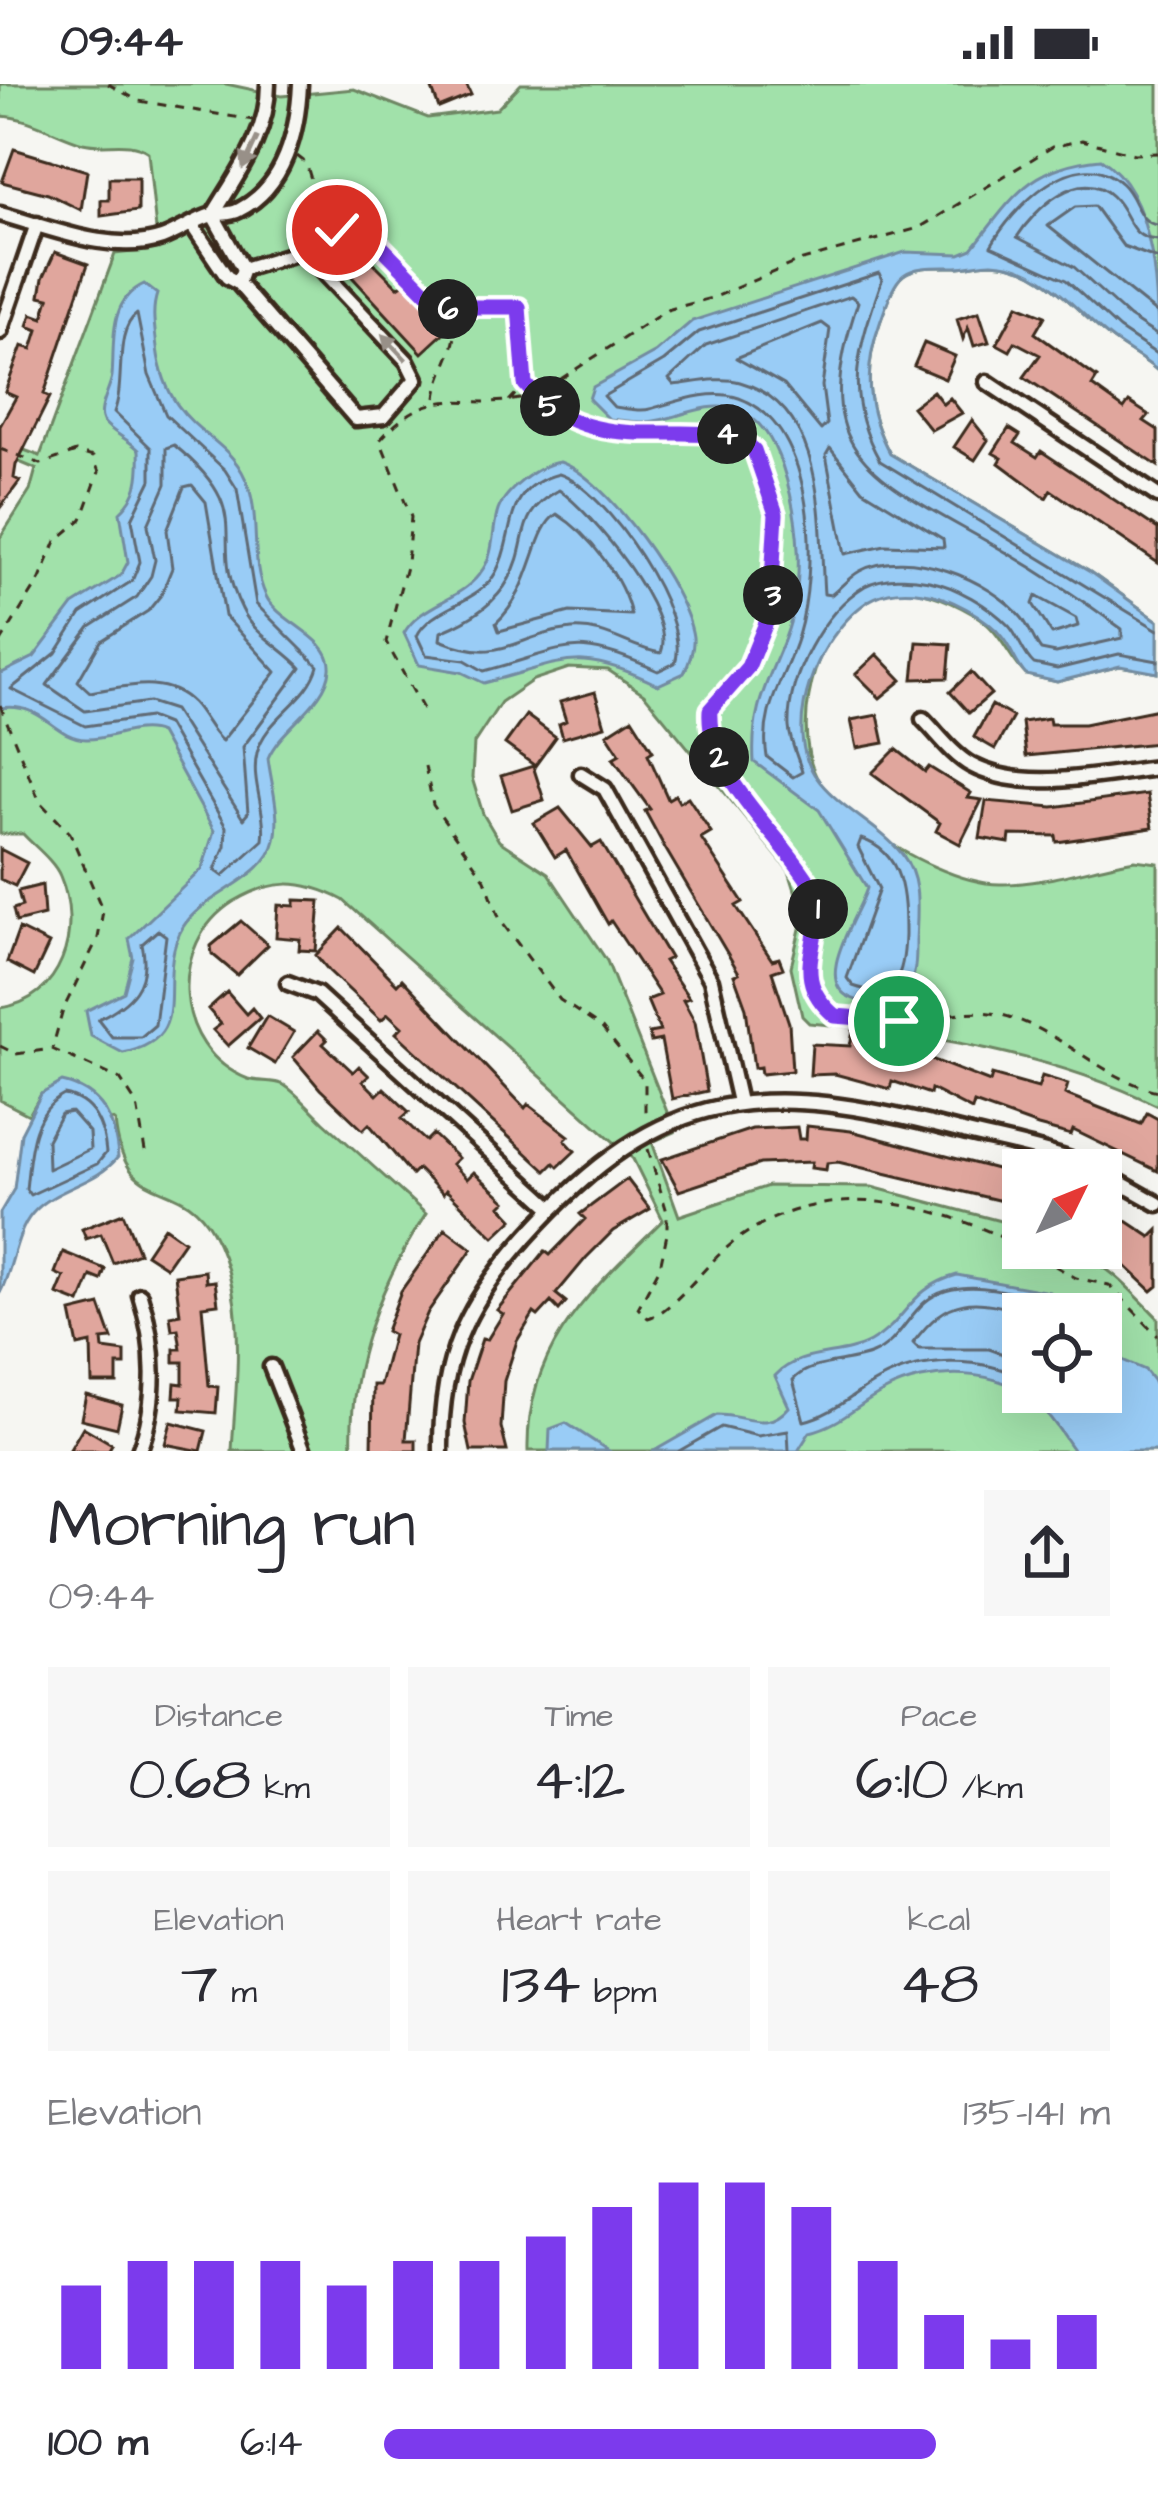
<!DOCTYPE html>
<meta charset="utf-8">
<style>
:root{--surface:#fff;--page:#f7f7f7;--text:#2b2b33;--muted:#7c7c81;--accent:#7c3aed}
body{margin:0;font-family:"Architects Daughter",sans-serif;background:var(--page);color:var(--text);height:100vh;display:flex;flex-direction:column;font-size:45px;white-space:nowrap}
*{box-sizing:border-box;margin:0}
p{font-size:39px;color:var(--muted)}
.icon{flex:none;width:66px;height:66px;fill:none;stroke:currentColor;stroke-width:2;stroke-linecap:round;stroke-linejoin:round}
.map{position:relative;height:1367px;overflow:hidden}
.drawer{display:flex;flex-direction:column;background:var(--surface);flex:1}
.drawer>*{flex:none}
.needle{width:78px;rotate:47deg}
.tools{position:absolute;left:1002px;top:1065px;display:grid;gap:24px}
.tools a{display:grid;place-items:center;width:120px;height:120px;border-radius:0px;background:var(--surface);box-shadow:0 12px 48px #0002;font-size:60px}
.pin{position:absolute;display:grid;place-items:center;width:102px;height:102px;color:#fff;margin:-51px;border:6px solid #fff;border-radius:50%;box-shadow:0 3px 12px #0007}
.km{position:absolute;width:60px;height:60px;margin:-30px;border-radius:50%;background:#222;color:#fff;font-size:33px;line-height:60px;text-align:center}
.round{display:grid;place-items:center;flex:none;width:126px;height:126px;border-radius:0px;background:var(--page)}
.overview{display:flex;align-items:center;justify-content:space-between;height:204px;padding:0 48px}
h1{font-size:66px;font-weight:600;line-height:90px}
.metrics{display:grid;grid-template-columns:repeat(3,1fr);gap:18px;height:204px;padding:12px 48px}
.metrics div{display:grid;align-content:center;border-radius:0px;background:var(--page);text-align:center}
.metrics b{font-size:60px;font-weight:600}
.metrics small{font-size:33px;font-weight:400}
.metrics p{font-size:33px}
.chart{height:336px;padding:24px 48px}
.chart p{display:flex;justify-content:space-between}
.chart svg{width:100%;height:216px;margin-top:12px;stroke:var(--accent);stroke-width:6}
ul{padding:0 48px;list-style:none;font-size:39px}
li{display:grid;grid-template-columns:192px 144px 1fr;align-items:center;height:90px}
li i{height:30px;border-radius:15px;background:var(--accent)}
.status{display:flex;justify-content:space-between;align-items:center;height:84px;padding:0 60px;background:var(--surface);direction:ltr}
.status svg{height:33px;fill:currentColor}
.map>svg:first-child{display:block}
.green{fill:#a1e1aa;stroke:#6e8664;stroke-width:3;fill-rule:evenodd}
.water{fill:#99ccf6;stroke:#738ba0;stroke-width:3}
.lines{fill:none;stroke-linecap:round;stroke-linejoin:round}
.shore{stroke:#616b74;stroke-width:3}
.building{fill:#e0a69d;stroke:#3b2a1e;stroke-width:3}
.minor-casing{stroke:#3b2a1e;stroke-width:21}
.path{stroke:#3b2a1e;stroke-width:3;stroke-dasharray:9 9;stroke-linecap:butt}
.minor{stroke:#f6f6f2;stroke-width:12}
.oneway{fill:#989088}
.route-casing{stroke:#fff;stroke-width:24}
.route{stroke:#7c3aed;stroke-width:15}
</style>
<div class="status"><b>09:44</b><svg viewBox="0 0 49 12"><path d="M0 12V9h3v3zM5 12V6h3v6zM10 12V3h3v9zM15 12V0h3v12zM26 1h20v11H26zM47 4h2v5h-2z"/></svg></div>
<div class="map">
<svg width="1158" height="1367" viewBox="0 0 1158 1367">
<rect width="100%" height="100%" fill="#f6f6f2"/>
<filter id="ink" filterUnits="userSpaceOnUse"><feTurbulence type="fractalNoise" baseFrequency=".00833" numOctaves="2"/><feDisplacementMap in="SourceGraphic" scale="24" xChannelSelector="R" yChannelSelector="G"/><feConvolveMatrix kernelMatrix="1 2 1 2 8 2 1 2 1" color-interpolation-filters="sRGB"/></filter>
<g filter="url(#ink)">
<path class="green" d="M0,0h226l56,12 72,-7 74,29 69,-9 24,-25h637v287c-14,-12 -30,-20 -45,-31 -39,-29 -67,-75 -121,-77 -12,0 -24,4 -36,4 -57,-1 -58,4 -76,56 -17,47 -14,87 10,131l200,118 68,49v52l-38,-7 -63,16 -31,-7c-20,-21 -26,-46 -53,-61 -25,-15 -58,-28 -87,-23 -66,11 -97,131 -70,185 10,20 42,40 60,56 27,23 87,52 124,52 43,1 93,-17 135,-24l23,3v243c-106,-52 -233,-73 -349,-83l-7,-7 -11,-49 12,-51 -14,-45 -145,-177 -36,-24 -39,-2 -36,12 -32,22 -27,41 -2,35 11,36 16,27 49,32 59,88 68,171 -23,10 27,74 89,-30 104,1 151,40v21c72,0 87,21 135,70v133h-630c-2,-106 64,-161 135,-231l-30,-61 -290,-259c-41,-21 -70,-22 -110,2 -66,42 -61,147 15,177 11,4 25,0 36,6 14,9 28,26 40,37 34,31 68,61 102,92 -46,70 -78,152 -74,237h-120c4,-73 17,-153 -20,-220 -33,-60 -88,-19 -97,-110l-74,-27 -12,21 -29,-15v-92c62,-8 83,-78 60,-132 -6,-15 -26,-30 -37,-42h-23v-296l30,-47 6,-22 -36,-15v-13l40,15 75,-202 43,-5 -10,-97c-21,-14 -42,-3 -65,-9 -28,-8 -53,-26 -83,-27zM1023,1230h78v78h-78z"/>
<path class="water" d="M1101,75c57,36 57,139 57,212 -14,-12 -30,-20 -45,-31 -39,-29 -67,-75 -121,-77 -12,0 -24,4 -36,4 -57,-1 -58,4 -76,56 -17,47 -14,88 10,131l200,118 68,49v52l-38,-7 -63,16 -31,-7c-11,-12 -14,-26 -24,-38 -15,-20 -54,-41 -79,-44 -40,-6 -60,6 -85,37 -30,37 -54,110 -18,152 23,28 59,44 82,72 20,26 15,57 14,88 0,25 1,39 -19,57 -16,5 -30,6 -46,-1 -40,-17 8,-83 16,-110l-48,-78 -65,-48c-3,-54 12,-76 31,-124 21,-54 15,-119 -3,-173 -9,-24 -20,-46 -45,-55 -31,-11 -62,11 -90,12 -13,0 -26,-2 -38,-3l-20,-20 4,-12 63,-35 36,-31 213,-69 55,2 12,-5c42,-53 57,-83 129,-90z
M144,200l13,10c-6,18 -2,34 0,54 12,90 74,81 92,140 11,34 1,75 17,108 12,26 67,42 64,73 -3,35 -49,58 -62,89 3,25 13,57 7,82 -9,40 -71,53 -92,87 -31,51 17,110 -60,126l-32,-17 -5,-25 38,-19 9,-34 -4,-19 73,-70 12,-38 -54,-98c-23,-10 -50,7 -74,6 -33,-1 -43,-38 -86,-31v-34l34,-17 39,-52 48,-30 7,-13 -8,-50c19,-17 20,-37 19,-62 -9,-10 -30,-19 -36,-29 -6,-11 7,-32 9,-45 3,-32 -5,-75 32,-92z
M560,378c46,15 127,128 133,175 1,12 -4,26 -9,36l-26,12c-81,-40 -92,-23 -174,-2l-23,-11 -42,-7 -15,-32c18,-31 59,-32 79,-64 11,-16 9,-36 14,-55 5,-22 41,-49 63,-52z
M62,998c40,9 53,37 56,75 -22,28 -63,30 -86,57 -17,20 -19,55 -32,79v-80l14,-24 7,-56 20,-39z
M957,1191l92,17 32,22h-58v78h78v-66l17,32 27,12 8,10 5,11v60h-84c-11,-15 -21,-32 -34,-45 -37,-40 -112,-39 -157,-14 -27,14 -43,33 -73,40l-12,19h-144l63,-36c30,0 50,18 72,-8l-14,-31c25,-27 65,-18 95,-34 38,-21 37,-53 87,-67z
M566,1339l43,28h-60l1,-22z"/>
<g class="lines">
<path class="shore" d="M1158,141c-21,-2 -21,-27 -36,-41 -46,-44 -110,25 -131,62l75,34 53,49 39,26
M1158,156c-31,-1 -27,-26 -46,-44 -32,-31 -78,14 -95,41l57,30 55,50 29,19
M1158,175l-35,-13 -29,-40 -19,1 -27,19 110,88
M851,212l7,6c-51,149 8,171 123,236 49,27 96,58 141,91v9l-66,15 -15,-3c-7,-9 -11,-22 -19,-32 -32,-39 -114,-72 -162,-47 -11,6 -20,17 -29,24l-7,-1c-5,-69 4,-187 -84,-212 -20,-6 -46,1 -66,3l-5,-6 37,-34z
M137,230l12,61 17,40 59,55 12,19 19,115 62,62c-9,35 -53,52 -61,87 -7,27 10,59 6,87l-40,36 -8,-6 10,-24 1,-19 -59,-103 -18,-7 -64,9 -74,-37 45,-36 25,-39 51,-33 8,-19 -8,-43 19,-39v-32l-37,-36c12,-28 -1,-81 23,-98z
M822,239l8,6 -8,57 5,38 -6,6 -37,-45 -48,-27z
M174,361c87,71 31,90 68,164 12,26 41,39 59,59l-58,79 5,66 -5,6 -69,-109 -25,-8 -64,9 -38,-26 43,-58 47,-30 14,-21 4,-16 -7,-35 18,-41v-36z
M830,364l33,42 80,49 1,8 -59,-2 -40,9 -19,-99z
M559,390c47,15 133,142 116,189l-17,8c-86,-40 -89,-22 -174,0l-19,-11 -39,-5 -9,-19c13,-29 62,-32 79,-64 21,-38 4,-83 63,-98z
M192,401l14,17 19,114 51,56 -54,69c-11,-9 -18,-26 -29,-38 -28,-29 -68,-16 -103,-11l-12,-11 23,-40 47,-30 13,-16 11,-27 -5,-38 17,-43z
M559,406c32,22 118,124 102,163 -30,-4 -55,-27 -89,-24 -58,6 -68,37 -132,11l1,-8c27,-11 54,-27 68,-53 22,-39 3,-63 50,-89z
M557,430c32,20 66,64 74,101l-61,-3 -71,19 -3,-8c38,-34 36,-94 61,-109z
M1036,512l40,22 2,8 -26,8 -19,-30z
M1158,546l-278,-169c-38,-67 -22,-112 2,-181l-3,-7 -180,59 -35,29 -60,35 10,11c10,1 26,5 36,2 26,-7 61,-21 89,-11 79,28 79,172 59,238 -13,43 -39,73 -31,121l26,20 9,-5c-4,-14 -12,-30 -13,-45 -2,-49 34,-116 76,-141 18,-10 45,-9 64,-5 26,5 61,25 80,45 10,11 13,27 25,38l23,5 62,-15 39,7
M861,755c43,13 44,58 44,96 -1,37 -7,67 -52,51l-6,-8 32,-89 -21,-42z
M158,846l8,6 -11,89 -14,12h-29l-14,-18c33,-16 53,-35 44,-75z
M64,1011c29,5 40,31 42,58l-9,11 -67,31 -4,-6c4,-34 4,-76 38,-94z
M71,1028l18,20 1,17 -42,20 -1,-29 14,-26z
M1023,1277l-34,-12h-70l-6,-6c35,-48 61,-46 115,-29
M1023,1294c-43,-22 -103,-21 -146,3 -26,14 -43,33 -73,40l-11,-41c16,-19 55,-16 79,-26 25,-10 34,-36 53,-52 34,-28 102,-11 134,12
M679,1367l42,-24 37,9 30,-5 1,20"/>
</g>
<path class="building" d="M430,0h36l5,11 -32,13z
M14,65l73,22 -6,39 -33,-16 -46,-12z
M109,94h29v33l-37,5v-16h8z
M361,166l37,37 9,-6 42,47 -27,25 -79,-86z
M55,168l33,12 -44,130 6,3 -34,68 -2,13 6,3 -20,27v-82l16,-29 -11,-5 17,-46 10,3 6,-19 -10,-4 4,-12 11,4 6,-20 -9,-2 3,-18z
M1018,221l27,11 -10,17 62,45 -5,8 32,23 5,-7 20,13 -5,6 14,9v36l-134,-89 16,-22 -25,-13 -5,9 -13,-7z
M979,228l10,30 -15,4 -6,-19 -5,12 -6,-20z
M924,259l31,13 -10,23 -31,-13z
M933,307l10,13 7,-6 12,15 -31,17 -19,-23z
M972,336l16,20 -13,20 -21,-13z
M1009,344l11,7 -5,8 22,14 4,-6 117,78v34l-107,-73 -5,8 -47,-35 3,-5 -9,-5z
M917,558l34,2 -3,34 -35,1z
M877,570l25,26 -22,18 -24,-24z
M971,588l20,22 -22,19 -19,-21z
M595,608l10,34 -42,12 -4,-14 7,-3 -6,-19z
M992,621l21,12 -18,32 -21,-12z
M1158,625v34l-132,13 -4,-34 27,-4 1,6h34z
M526,631l30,22 -21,29 -30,-22z
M878,631l6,28 -27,5 -6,-28z
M632,634l21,33 -5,3 20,45 7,-4 4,7 9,-5 23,35 -10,6 42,64 -7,4 36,54 7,-2 4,10 -11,4 17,51 3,48 -31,3 -1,-7 -6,1 -8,-60 -12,-33 5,-2 -74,-125 -20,-37 5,-2 -37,-51 7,-4 -13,-20z
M896,665l29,23 4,-5 42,26 -3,5 14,2 -22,44 -24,-13 4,-8 -68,-50z
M533,682l11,34 -32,10 -11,-34z
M1147,710l5,34 -95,14 -1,-6 -46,-1 -1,8 -29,-5 6,-37 67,6z
M560,724l32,39 9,-5 69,116 -6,3 25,37 -6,2 12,22 12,69 -35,8 -11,-59 -10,2 -2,-9 11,-2 -13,-31 13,-5 -49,-74 -3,3 -42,-74 -11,7 -21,-34z
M0,765l27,14 -12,23 -15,-7z
M42,801l2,30 -28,7 -3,-13 9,-3 -4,-15z
M295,816l25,1 -4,50 -17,-1 1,-11 -24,-2 2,-32 17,1z
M241,837l27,24 -31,30 -25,-21 -1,-8z
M342,844l55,56 5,-5 123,129 3,-4 41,32 -4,4 10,11 -17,16 -4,-4 -8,8 -150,-138 6,-6 -14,-13 -7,6 -52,-49 -13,-16z
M19,845l30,15 -15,32 -27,-14z
M227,908l19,22 6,-6 8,10 -32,28 -15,-16 8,-6 -13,-15z
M267,932l27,16 -19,32 -27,-16z
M853,946l9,2 -2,11 64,20 2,-6 64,25 2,-7 46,13 4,-12 26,8 -3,10 76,30 6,-11 11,6v52l-85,-41 -2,5 -33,-9 -64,-23 -2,7 -41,-21 -1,5 -38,-13 -2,8 -55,-15 -25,1 2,-31 38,2z
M318,947l9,9 -4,4 30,28 6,-6 10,10 -6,5 14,14 7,-7 25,24 -7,6 15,15 9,8 7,-7 25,24 -6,6 15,15 7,-7 32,29 -5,5 12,13 -19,18 -48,-47 -3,4 -25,-25 -6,6 -43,-51 -6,6 -43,-41 -27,-32z
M807,1042l44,5 145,38 27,13v24l-185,-44 -11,1 -1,7 -15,-2 1,-6 -52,2 -81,27 -17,-32 90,-30 45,-2 2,12h7z
M627,1095l23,30 -37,22 -27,27 -30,36 10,8 -7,8 -8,-8 -13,14 -4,-3 -17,28 -13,40 -3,46 6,24h-36l-6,-28 3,-42 14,-42 5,1 16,-26 -6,-4 48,-59 5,4 35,-36 -5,-5z
M1101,1120l50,33 7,-7v56l-6,5 -51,-48z
M123,1129l16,40 -26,10 -12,-29 -15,5 -4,-10z
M164,1143l20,14 -18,26 -20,-13z
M445,1145l27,20 -44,63 -14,32 -8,96h10v11h-44l1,-66h7l13,-50 -7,-4 15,-40z
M63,1168l42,17 -4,11 -10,-4 -11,27 -23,-9 7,-17 -9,-4z
M205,1187l1,11 9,-1 3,23 -16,2 7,80 9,1 -2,26 -35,-3 1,-13h-8l1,-14 8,1v-22h-9v-13h7l-3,-20 -6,1 -2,-14 10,-2 -5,-39z
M100,1221l12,34 -10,1 1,9 22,3v13h-8v18h-25l-1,-40 -13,3 -7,-34z
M86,1311l36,10 -5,23 -36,-9z
M171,1338l35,9 -5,20 -36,-7z
M83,1343l29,17 -4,7h-39z"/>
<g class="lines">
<defs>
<path id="minor" d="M0,130c49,13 112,41 162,24 17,-6 33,-18 50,-23 10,-2 18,0 27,-5 46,-23 59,-79 61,-126
M213,131c25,-42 55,-80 55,-131
M192,141l35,52 11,6 5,-14 -30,-54
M238,199l118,136 28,-3 32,-37 -9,-18 -104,-110 -60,18
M0,248l37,-108
M987,298l171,114
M923,635c15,15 30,36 48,46 54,29 129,9 187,3
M581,690l24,15 106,191 28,122
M288,899l29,11 235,214
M1101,1088l57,32
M271,1283l33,84
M139,1367c19,-48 17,-107 1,-156
M441,1367c-1,-92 25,-147 85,-214 138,-155 239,-156 429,-107 46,12 98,20 141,40"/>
</defs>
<use href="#minor" class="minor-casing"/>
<path class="path" d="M108,0l31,17 114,19
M297,72l9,7 16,52 9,10 49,17 61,65h78l7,80c16,14 35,31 55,38 47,15 142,-5 173,25 29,50 26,155 0,206 -14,27 -49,44 -44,77 7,48 77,109 101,154 15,38 -20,84 9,116 39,44 120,3 170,10 63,8 107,65 168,78
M436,314c4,-34 28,-53 16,-87
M509,317l14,-15
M0,365l41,15 35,-12 17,5 6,15 -17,47 -26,22 -16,38 -40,64
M0,621l40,97 30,31 33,78 -5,27 -35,72 -11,39
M423,625l-37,-67 21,-79 4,-46 -31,-77c57,-64 85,-24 156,-45l131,-85 48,-13 84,-36 120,-33 133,-81 30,-7 52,14 24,-1
M425,682l8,39 52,74 15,41 60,80 42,28 43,53v39
M0,962l16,8 36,-5 68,30 17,26 8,46
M648,1065l19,63v22l-7,33 -22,41 10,10c22,-5 55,-49 74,-66 86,-78 206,-55 301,-4
M1024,1164l52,30 33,7 49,51"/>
<use href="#minor" class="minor"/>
</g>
<defs><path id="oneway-solid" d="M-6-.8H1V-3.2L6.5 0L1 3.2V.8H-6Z" transform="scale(3)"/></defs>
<g class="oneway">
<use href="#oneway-solid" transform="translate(250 69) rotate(115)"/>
<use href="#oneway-solid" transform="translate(394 263) rotate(-133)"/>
</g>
</g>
<g class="lines" filter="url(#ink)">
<defs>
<path id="route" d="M337,146l33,5 71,72h78l6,77c70,86 185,23 229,66l22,64 -6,99 -22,54 -38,43c-4,67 70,122 102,177 19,52 -29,85 23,129l64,5"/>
</defs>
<use href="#route" class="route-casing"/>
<use href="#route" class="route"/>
</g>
</svg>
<div class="tools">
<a><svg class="needle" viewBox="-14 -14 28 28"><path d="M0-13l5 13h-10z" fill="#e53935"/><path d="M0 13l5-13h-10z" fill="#7c7c81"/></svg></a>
<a><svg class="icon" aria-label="locate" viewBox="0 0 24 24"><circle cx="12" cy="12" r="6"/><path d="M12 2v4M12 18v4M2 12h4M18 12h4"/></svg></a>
</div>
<div class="pin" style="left:899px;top:937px;background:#1e9e55"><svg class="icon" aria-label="arrive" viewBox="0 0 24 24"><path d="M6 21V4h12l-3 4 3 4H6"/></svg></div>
<div class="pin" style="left:337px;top:146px;background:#d93025"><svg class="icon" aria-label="check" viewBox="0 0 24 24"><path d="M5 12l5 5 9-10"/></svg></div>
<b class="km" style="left:818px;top:825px">1</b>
<b class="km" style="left:719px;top:673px">2</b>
<b class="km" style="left:773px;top:511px">3</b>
<b class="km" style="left:727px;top:350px">4</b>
<b class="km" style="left:550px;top:322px">5</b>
<b class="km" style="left:448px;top:225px">6</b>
</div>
<section class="drawer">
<div class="overview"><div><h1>Morning run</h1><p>09:44</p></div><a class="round"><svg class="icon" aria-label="share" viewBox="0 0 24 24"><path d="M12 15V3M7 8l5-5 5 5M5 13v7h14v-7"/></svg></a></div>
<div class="metrics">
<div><p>Distance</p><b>0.68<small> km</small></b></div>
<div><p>Time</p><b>4:12</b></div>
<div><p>Pace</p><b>6:10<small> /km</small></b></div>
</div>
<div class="metrics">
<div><p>Elevation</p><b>7<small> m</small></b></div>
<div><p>Heart rate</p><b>134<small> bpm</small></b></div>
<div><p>kcal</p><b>48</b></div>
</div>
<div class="chart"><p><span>Elevation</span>135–141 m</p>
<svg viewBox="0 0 160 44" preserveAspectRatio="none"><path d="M5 44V27M15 44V22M25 44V22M35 44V22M45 44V27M55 44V22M65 44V22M75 44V17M85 44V11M95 44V6M105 44V6M115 44V11M125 44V22M135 44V33M145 44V38M155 44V33"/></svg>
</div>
<ul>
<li><b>100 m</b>6:14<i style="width:76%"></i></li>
</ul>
</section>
